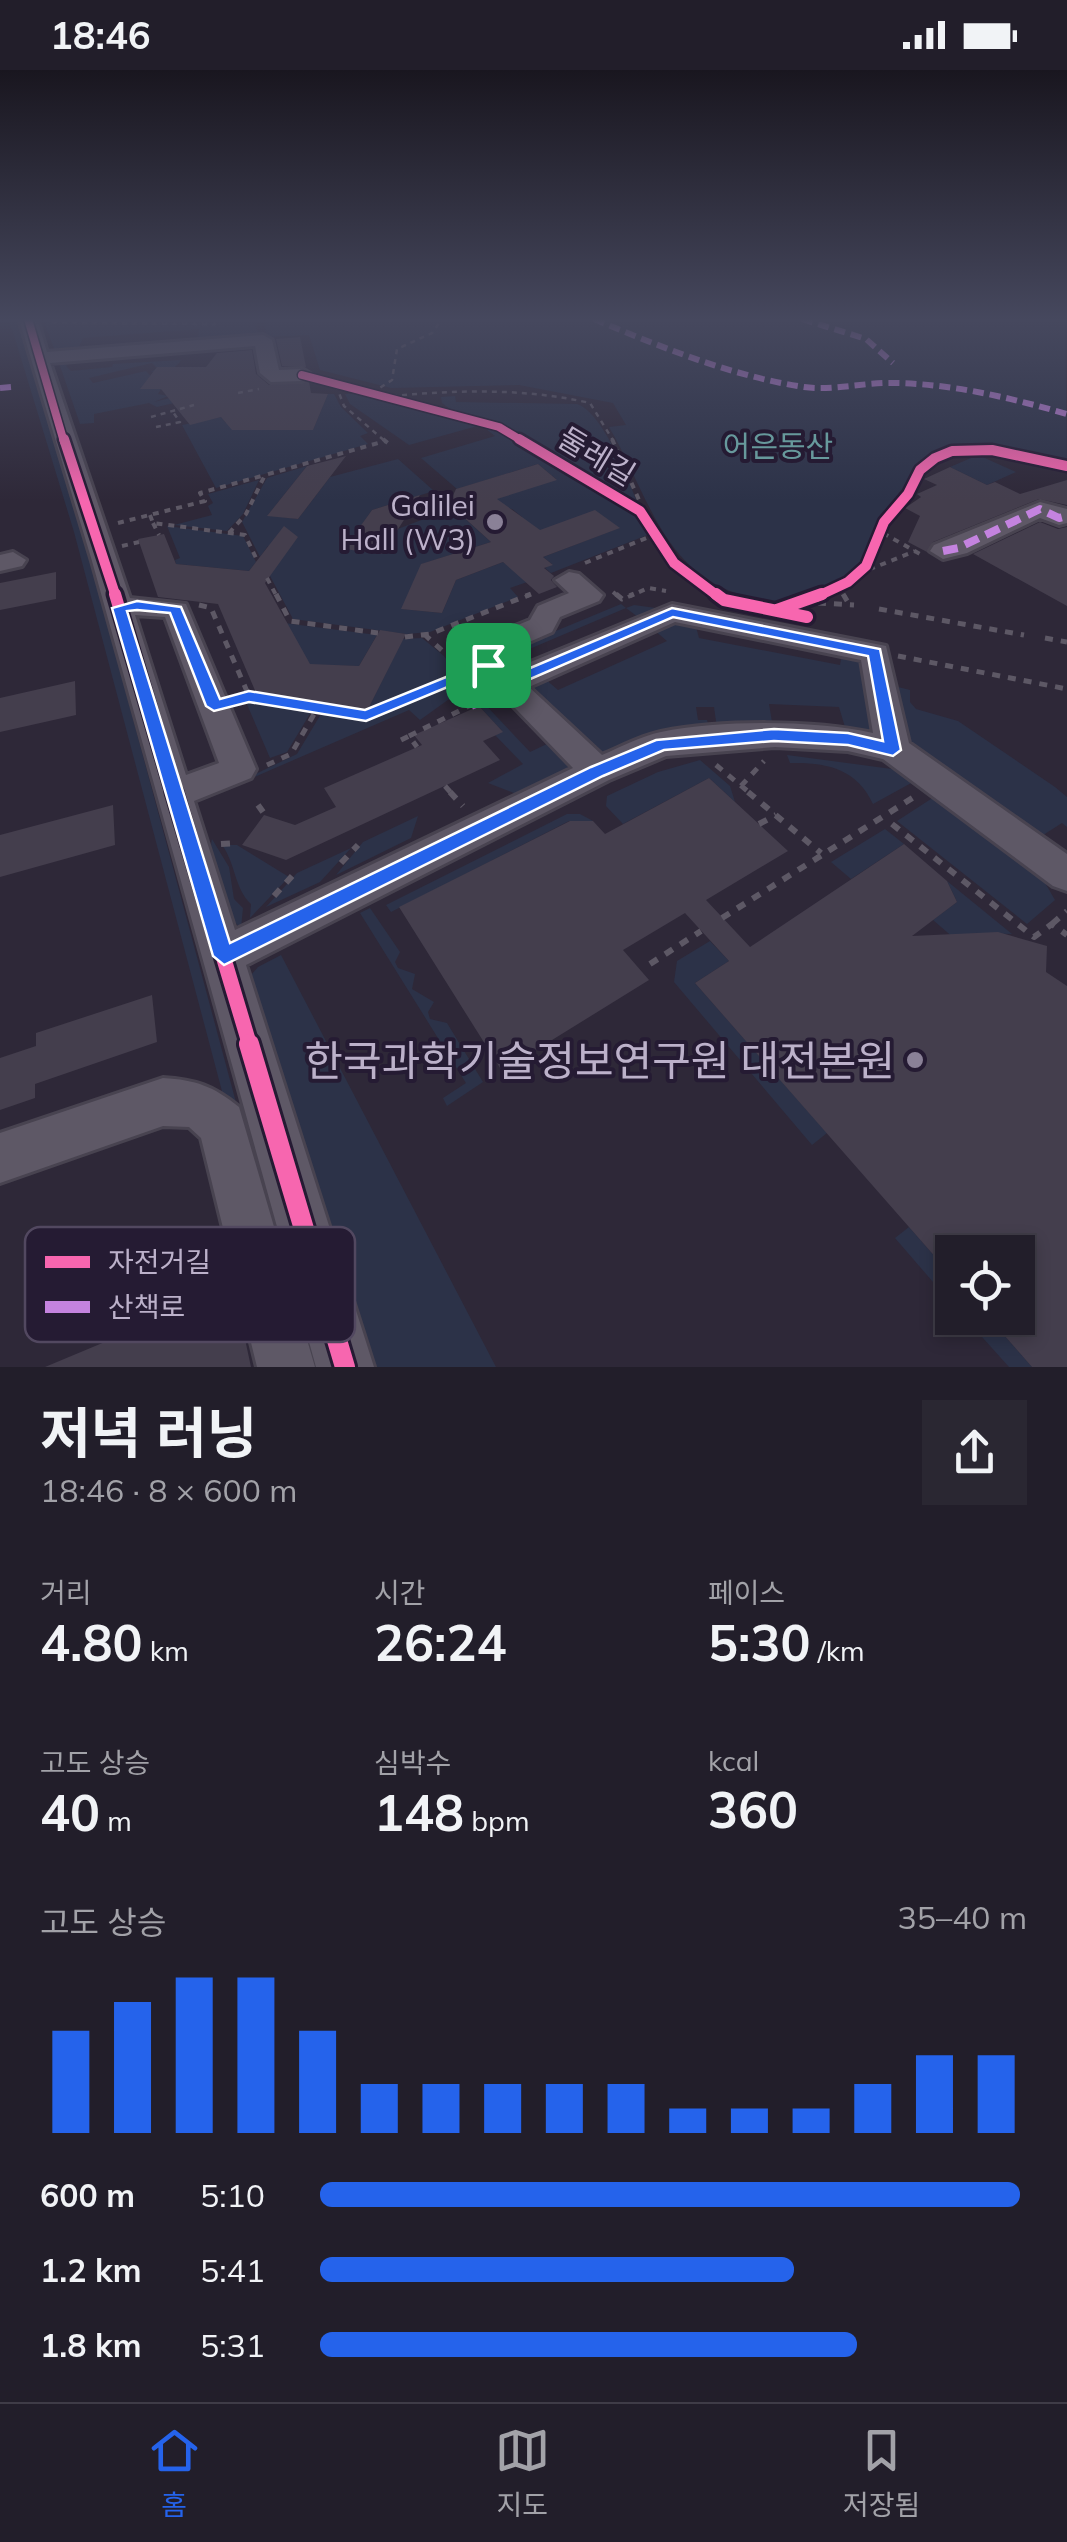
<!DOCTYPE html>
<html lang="ko">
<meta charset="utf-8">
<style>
:root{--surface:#221e2a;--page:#2a2732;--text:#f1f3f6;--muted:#a2a2a8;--line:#3f3c47;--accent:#2563eb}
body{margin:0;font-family:Mulish,"Noto Sans KR",sans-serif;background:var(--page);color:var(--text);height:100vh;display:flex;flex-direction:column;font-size:38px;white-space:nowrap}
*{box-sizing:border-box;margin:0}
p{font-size:32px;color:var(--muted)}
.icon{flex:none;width:55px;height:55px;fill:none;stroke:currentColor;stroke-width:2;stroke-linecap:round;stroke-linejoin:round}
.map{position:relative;height:1297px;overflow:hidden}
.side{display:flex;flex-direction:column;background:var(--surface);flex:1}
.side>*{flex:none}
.fabs{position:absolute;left:935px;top:1165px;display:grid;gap:20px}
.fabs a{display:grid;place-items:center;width:100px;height:100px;border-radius:0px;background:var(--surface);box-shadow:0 5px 15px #0003,0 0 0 2px var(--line);font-size:50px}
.pin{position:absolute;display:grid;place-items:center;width:85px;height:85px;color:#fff;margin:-42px;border-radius:20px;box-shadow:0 5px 15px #0006}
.round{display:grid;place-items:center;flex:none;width:105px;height:105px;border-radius:0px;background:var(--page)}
.headline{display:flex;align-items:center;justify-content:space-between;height:170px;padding:0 40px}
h1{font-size:55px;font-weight:700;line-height:75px}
.stats{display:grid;grid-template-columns:repeat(3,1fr);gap:15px;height:170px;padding:10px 40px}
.stats div{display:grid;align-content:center}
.stats b{font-size:50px;font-weight:700}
.stats small{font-size:28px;font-weight:400}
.stats p{font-size:28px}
.chart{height:280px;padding:20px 40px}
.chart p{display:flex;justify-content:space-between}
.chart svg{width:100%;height:180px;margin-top:10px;stroke:var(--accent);stroke-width:6}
ul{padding:0 40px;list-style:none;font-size:32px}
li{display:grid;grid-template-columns:160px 120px 1fr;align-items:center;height:75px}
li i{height:25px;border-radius:12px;background:var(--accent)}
.status{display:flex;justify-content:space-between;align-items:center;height:70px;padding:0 50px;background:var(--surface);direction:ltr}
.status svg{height:28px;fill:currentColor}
.tab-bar{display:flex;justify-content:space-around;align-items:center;height:140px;border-top:2px solid var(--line);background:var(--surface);font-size:28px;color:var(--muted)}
.tab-bar a{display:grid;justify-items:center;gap:5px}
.tab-bar .current{color:var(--accent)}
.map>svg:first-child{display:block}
.green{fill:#2c3248}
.building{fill:#443e4d}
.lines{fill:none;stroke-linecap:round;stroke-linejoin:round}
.minor-casing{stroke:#484350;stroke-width:6}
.path-far3{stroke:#5d5865;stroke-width:2.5;stroke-dasharray:5 5;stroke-linecap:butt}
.path-far2{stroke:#5d5865;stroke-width:4;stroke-dasharray:6 6;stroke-linecap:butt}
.path-far1{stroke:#5d5865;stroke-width:5;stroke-dasharray:8 8;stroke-linecap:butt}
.path{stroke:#5d5865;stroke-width:6;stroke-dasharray:9 9;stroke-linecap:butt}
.minor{fill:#5e5866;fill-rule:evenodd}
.quiet-far2{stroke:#c483df;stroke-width:6;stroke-dasharray:11 6;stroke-linecap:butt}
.quiet-far1{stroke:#c483df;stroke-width:8;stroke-dasharray:15 8;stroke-linecap:butt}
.quiet{stroke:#c483df;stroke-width:10;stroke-dasharray:19 10;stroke-linecap:butt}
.cycleway-far4-casing{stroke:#251b33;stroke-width:11}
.cycleway-far3-casing{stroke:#251b33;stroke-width:15}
.cycleway-far2-casing{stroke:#251b33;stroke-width:19}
.cycleway-far1-casing{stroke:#251b33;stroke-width:21}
.cycleway-casing{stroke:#251b33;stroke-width:26}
.cycleway-far4{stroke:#f766af;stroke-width:8}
.cycleway-far3{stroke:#f766af;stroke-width:10}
.cycleway-far2{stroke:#f766af;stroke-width:12}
.cycleway-far1{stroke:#f766af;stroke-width:15}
.cycleway{stroke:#f766af;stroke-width:20}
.route{fill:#2563eb;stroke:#fff;stroke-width:2.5;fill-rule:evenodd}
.poi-dot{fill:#8a8197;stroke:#251b33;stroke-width:4}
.labels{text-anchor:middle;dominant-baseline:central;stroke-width:8;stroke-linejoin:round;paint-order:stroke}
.far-park-label{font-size:30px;fill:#67999c;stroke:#251b33}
.far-street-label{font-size:30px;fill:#bcb1ca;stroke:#251b33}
.far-poi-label{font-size:30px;fill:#bcb1ca;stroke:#251b33;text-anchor:end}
.near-poi-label{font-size:42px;fill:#bcb1ca;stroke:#251b33;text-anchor:end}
.key{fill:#251b33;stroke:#524860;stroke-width:2.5}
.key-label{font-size:28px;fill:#bcb1ca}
</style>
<div class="status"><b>18:46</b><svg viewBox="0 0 49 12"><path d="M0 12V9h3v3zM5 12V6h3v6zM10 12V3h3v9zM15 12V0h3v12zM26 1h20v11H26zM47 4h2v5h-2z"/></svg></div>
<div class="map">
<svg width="1067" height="1297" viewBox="0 0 1067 1297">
<rect width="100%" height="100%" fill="#2e2838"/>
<path class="green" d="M9,249h11l68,232 164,611 43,205 -221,-835z
M43,249l214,1 3,-1 -4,6 2,12 -60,5 1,-13 -116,9 -6,13h-22z
M265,249h800l2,142c-46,-11 -95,-28 -140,-2 -12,7 -14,19 -21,30 -7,13 -21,22 -28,36 -8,12 -11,28 -20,40 -12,16 -41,27 -60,33 -19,7 -40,2 -59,-4 -77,-23 -93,-105 -130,-167l17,-2 -13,-22 -94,-18 -128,3 -71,-18 -11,-35 -43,2z
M75,287l-9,9 5,5 41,-4 1,-3 68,-4c-5,10 -18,12 -30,12l6,-4 -5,-5 -63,15 4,5 53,-12 11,12h-12l-4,6h20l-3,5 10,2 -14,6 16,-4 4,5 -17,4 -8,-4 -55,11v9l-14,1 -22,-64z
M359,323l138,35 136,82 17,24 -99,39 -6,-5 7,-4 -9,-7 76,-29 -103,11 6,-22 -10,-8 -36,-4 80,-26 -18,-15 -81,25 -36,-31 74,-22 -14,-11 -72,20 -59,-41 -5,-10z
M328,324h6l7,13 27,26 -8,3 8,8 -152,44 -34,-63 39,-8 5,6h20l-3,7h70z
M455,326l1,6 121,2c27,9 52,78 63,105l-135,-84 -51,-13 -12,-9 -1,-6z
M978,385l38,17 -29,13 -37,-18z
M398,389l36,32 -62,19 -27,39 108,-41 38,34 -69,22 -20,45 40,4 14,-33 47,-18 27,19 -20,7 8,9 -88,35 -24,2 -113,-15 -23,-43 -2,-30 -8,11 -18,-35 25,-44 40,-12 -39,49 30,4 32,-42z
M259,410l-16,34 -16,17 -53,-6 38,-10 -4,-9 5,-3 -5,-9z
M167,456l76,10 13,26 -7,9 -73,-7 -1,-4 5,-2z
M621,534l5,4 8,-3 22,3 -2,7 -12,5 -16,-12 -106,45 12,13 -18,7 -19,-17z
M284,553l93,12 -18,31 -49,-1z
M667,553l29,4 3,11 141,27 2,-12 17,6 17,69 -6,5 -25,-6 -6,-20 -70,-3 3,18 -6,6h-49l-3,-21h-18l2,13h9l2,8 -60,7 -49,18 -74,-68 18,-7 14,12 109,-49 -14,-12z
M422,568l22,18 13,19 -91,38 37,-74z
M461,609l69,73 19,-9 24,24 -54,28 -31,-12 35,-19 -28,-29 7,-4 -22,-24 -6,1 -15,-16 -39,28 -11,-10 -203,88 91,-44 24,-40 45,6z
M898,617l12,3v12l6,7 42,12 97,66 12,10v30l-5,-4 -22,14 -131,-94 -15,-52z
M246,632l65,10 -24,40 -17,6z
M787,685l105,14 21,13 -40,22c-16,-35 -46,-42 -83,-41z
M700,690l30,26 5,16 -26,-24 -86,46 -17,-18 1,-10 51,-24z
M934,727l110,84 11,19 -28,24 -130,-103z
M567,744h13l13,7h-24l-178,91 -5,-7z
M418,746l-7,22 -75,37 27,-33z
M885,759l19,15 -53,35 -20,-17z
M212,769l17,28 5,32 9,9 -2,20c-16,-10 -34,-72 -29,-89z
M222,775h15l52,32 -39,41 1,-14c-17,-16 -15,-40 -29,-59z
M351,778l-31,34 -54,25 31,-34z
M947,811l65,53 -37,-1 -20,6 -22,-19 24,-18z
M370,838l30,44 -5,10 3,6 17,6 -3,15 22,13 -6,10 2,7 17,4 36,59 -36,24 -4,-8 23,-15 -106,-170z
M710,871l19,20 -34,22 132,150 -15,12 -138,-163 3,-21z
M281,885l215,412h-120l-130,-386 12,-14z
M909,1157l43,49v28l-57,-66z
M965,1248h24l43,49h-23z"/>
<path class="building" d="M300,267l6,30 -24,-1 -6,-27z
M252,280l4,24 13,11 40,-4 2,12 17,1 -15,36h-81l-11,-13 -31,8 -29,-36h-21l17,-22h49l11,-14z
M346,386l-48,63 -31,-3 40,-50z
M538,394l19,16 -60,19 43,31 55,-20 25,18 -77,29 10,8 -9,3 10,8 -3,4 6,7 -18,7 -36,-32 -47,18 -14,33 -41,-4 20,-45 70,-22 -42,-38 7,-15z
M950,397l37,18 8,-3 25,12 47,-14v25l-28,-6 -106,43 -6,10 -19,-10 12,-26 -15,-8 16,-11 -4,-3 20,-9 -13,-6z
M420,425l-38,59 -38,-5 28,-39z
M1040,452l18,7 9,-2v79l-94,-52z
M284,456l14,11 -33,46 45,81 49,2 21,-36 26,4 -40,79 -109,-18 -39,-91 -60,-7 -20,-58 26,-5 12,30 73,7z
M56,502v27l-56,11v-27z
M75,611l1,34 -76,17v-34z
M479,636l24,26 -20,9 17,19 -214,100 -44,-15 22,-30 31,10 41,-18 -12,-19 98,-43 -8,-10z
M709,708l79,73 -82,49 44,47 154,-103 43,37 10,21 -45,34 86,-4 49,14 -1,26 21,14v381h-35l-43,-49h29v-66h-66v24l-257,-293 34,-22 -44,-48 -62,37 26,30 -147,91 -103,-164 171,-86h23l12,13z
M113,735l2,40 -115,32v-42z
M152,925l5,47 -122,42v14l-35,12v-52l36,-12v-13z
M234,1218l17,79h-206z"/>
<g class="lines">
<defs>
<path id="minor" d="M19,249h18l10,33 216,-17 9,5 7,30 23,-1 10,6 -10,6 -31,1 -11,-9 -5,-27 -205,17 80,235 56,6 70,165 -5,9 -57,23 41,129 338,-162 -111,-115 4,-7 64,-26 8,-14 31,-13 -14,-13 14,-8 10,2 24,21 -4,6 -39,16 -8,15 -55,24 14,14 161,-66 214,42 23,97 158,111v37l-14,-5 -170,-127 -35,-8 -73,-4 -109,9 -57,24 -363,185 128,402h-58l-224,-806zM135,545l30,2 54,146 -33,12zM675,552l186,38 12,73c-60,-13 -152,-13 -212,-1 -20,4 -40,15 -59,23l-73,-68z
M1040,432l27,7v14l-8,2 -19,-7 -73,35 -24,6 -13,-8 4,-6z
M13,482l13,8 -4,6 -22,5v-16z
M163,1008c33,2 50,8 76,29l76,260h-58l-56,-229 -12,-11 -26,-1 -163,57v-50z"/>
</defs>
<use href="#minor" class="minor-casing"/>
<path class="path-far3" d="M52,253l164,1
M321,311l178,46 25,15
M336,315l8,21 42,36
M238,323l21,-4
M372,323l20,-13 5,-31 35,-16 10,-14
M392,326c67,-6 132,-8 198,7l24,39
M151,347l43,-12
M156,357l24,-5 -7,-10"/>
<path class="path-far2" d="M383,369l6,5
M519,369l121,72 34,52 46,34
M612,369l35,79
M150,445l3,8 92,12 12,25
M118,453l87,-22 -5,-8 65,-18
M153,453l6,12
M229,463l17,-19 19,-39 120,-34
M883,463l37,21
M122,476l17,-4
M585,493l71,-29
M858,504l57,-23
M267,508l10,19
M838,515l7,12
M613,522l6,5
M525,527l9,-4
M628,527l20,-9 18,3
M816,527c42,-16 50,-29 69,-68 6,-13 16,-20 24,-31 7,-8 9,-19 16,-27 35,-38 101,-12 142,-2"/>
<path class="path-far1" d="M276,524l14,27 88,12
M616,524l6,5 12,-5
M717,524l8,6
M843,524l6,10
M802,532l52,3
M199,535l12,3 38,88
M879,539l145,26
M776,540l46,-16
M424,564l23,21h6
M405,567l25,-3 101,-40
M1045,568l22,4
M898,586l169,33
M237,630l12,-3 117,18 100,-41
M409,666l62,-31
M401,670l8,-4 8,11
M267,695l24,-11 26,-45
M716,695l35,29
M445,716l7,8
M741,716l23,-25"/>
<path class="path" d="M450,722l13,14
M748,722l73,61
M258,735l5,7
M759,754l17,-9
M892,754l142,113 18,-13 15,11
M221,774l15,-1
M341,793l17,-18
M274,826l19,-21
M722,848l192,-121
M1052,854l15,-13
M650,894l51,-33"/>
<use href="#minor" class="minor"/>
<path class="quiet-far2" d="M594,249c67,28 137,57 210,68 30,4 60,-5 91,-4 59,1 116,15 172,31
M802,249l64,20 27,24
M0,318l12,-1"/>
<path class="quiet-far1" d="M943,481l15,-3 82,-39 19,9 8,-2"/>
<path class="quiet" d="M471,635l40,-17"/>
<defs>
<path id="cycleway-far4" d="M28,249l36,123
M302,305l197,52 25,15"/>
<path id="cycleway-far3" d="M64,369l52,158
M519,369l121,72 34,52 45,34
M816,527l32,-15 18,-16 18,-44 24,-28 12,-24 15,-12 17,-7 40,-1 75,16"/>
<path id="cycleway-far2" d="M115,524l59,200
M716,524l8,6 83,17
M777,540l45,-16"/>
<path id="cycleway-far1" d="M174,722l76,254"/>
<path id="cycleway" d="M249,974l96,323"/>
</defs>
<use href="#cycleway-far4" class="cycleway-far4-casing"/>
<use href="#cycleway-far3" class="cycleway-far3-casing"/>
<use href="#cycleway-far2" class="cycleway-far2-casing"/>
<use href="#cycleway-far1" class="cycleway-far1-casing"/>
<use href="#cycleway" class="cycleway-casing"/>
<use href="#cycleway-far4" class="cycleway-far4"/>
<use href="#cycleway-far3" class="cycleway-far3"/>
<use href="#cycleway-far2" class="cycleway-far2"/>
<use href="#cycleway-far1" class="cycleway-far1"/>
<use href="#cycleway" class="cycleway"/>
</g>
<linearGradient id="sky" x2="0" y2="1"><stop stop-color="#19161f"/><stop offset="0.58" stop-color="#46485e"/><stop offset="1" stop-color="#46485e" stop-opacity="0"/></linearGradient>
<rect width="1067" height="431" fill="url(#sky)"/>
<path class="route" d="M137,531l44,6 39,92 29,-8 116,19 123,-50 21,17 163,-69 208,41 21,101 -8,6 -45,-11 -74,-4 -110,9 -61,26 -379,189 -11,-9 -101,-348zM137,540l33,3 36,93 8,5 35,-9 117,19 120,-50 15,16h11l161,-70 195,39 15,85 -35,-8 -74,-4 -118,11 -65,27 -361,176 -103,-332z"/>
<g class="poi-dot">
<circle cx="495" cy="452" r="10"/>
<circle cx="915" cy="990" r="10"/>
</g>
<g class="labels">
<g class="far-park-label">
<text x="778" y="376">어은동산</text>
</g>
<g class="far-street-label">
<text transform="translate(597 386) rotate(31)">둘레길</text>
</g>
<g class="far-poi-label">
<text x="475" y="435">Galilei<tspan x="475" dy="34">Hall (W3)</tspan></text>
</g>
<g class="near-poi-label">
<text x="895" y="990">한국과학기술정보연구원 대전본원</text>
</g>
</g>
<rect x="25" y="1157" width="330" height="115" rx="15" class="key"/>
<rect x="45" y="1186" width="45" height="12" fill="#f766af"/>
<rect x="45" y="1231" width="45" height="12" fill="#c483df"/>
<g class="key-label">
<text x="108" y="1202">자전거길</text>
<text x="108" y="1247">산책로</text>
</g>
</svg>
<div class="fabs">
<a><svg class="icon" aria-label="locate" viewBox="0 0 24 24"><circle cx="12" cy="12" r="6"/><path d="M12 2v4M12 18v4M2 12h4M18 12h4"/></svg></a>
</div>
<div class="pin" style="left:488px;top:595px;background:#1e9e55"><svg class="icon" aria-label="arrive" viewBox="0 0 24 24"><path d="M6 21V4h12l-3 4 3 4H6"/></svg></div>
</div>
<section class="side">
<div class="headline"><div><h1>저녁 러닝</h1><p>18:46 · 8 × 600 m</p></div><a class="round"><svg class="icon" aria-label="share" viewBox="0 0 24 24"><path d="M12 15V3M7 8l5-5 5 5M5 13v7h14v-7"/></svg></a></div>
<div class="stats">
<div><p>거리</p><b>4.80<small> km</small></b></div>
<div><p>시간</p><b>26:24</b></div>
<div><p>페이스</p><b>5:30<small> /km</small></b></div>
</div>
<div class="stats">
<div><p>고도 상승</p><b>40<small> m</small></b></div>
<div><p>심박수</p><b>148<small> bpm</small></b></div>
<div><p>kcal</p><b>360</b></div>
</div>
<div class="chart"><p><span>고도 상승</span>35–40 m</p>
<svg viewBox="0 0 160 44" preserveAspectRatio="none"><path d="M5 44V19M15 44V12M25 44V6M35 44V6M45 44V19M55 44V32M65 44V32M75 44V32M85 44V32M95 44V32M105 44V38M115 44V38M125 44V38M135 44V32M145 44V25M155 44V25"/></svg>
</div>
<ul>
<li><b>600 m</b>5:10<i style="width:99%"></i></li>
<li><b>1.2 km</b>5:41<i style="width:67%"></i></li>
<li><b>1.8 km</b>5:31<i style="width:76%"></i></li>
</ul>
</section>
<nav class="tab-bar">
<a class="current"><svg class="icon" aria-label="home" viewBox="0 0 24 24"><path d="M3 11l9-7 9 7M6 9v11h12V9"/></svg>홈</a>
<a><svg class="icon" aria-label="map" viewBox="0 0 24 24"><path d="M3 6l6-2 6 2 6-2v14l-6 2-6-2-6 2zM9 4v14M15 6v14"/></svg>지도</a>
<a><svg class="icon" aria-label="saved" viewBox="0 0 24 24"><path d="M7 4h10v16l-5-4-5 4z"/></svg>저장됨</a>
</nav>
